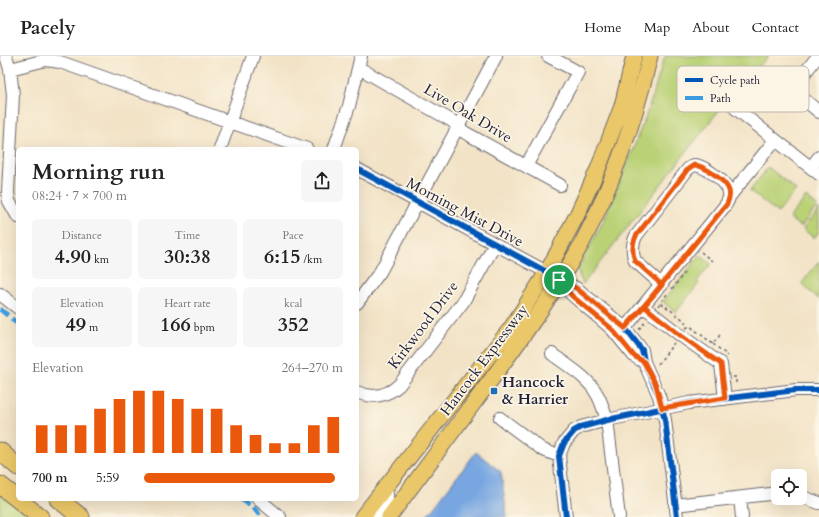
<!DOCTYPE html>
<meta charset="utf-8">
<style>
:root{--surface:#fff;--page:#f6f6f6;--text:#222;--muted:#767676;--line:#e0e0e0;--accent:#ea580c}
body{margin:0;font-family:Cardo,serif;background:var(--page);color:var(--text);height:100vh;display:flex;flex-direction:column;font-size:15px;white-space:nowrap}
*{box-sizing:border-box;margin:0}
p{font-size:13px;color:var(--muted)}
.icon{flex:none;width:22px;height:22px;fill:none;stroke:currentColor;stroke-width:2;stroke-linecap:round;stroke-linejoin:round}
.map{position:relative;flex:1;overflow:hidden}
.details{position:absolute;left:16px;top:91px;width:343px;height:354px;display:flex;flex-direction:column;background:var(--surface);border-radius:6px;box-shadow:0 4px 16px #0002}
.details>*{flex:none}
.fabs{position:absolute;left:771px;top:413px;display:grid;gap:8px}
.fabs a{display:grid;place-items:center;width:36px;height:36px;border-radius:6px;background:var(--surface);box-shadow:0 4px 16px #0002;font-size:20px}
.pin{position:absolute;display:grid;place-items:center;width:34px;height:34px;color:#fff;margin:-17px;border:2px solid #fff;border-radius:50%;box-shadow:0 1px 4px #0007}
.round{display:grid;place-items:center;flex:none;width:42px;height:42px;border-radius:6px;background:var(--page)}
.head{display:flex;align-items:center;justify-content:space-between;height:68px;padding:0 16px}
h1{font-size:22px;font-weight:600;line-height:30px}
.figures{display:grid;grid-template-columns:repeat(3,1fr);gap:6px;height:68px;padding:4px 16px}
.figures div{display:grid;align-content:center;border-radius:6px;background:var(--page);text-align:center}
.figures b{font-size:20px;font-weight:600}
.figures small{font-size:11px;font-weight:400}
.figures p{font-size:11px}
.chart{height:112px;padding:8px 16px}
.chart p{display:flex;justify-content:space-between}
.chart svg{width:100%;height:72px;margin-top:4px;stroke:var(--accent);stroke-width:6}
ul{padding:0 16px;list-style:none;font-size:13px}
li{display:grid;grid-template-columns:64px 48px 1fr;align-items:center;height:30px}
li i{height:10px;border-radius:5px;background:var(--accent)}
header{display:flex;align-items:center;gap:24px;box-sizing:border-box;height:56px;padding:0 20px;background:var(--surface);border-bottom:1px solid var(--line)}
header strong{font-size:19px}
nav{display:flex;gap:22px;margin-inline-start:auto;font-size:14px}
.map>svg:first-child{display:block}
.green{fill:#bad176;stroke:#6e7a58}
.water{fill:#77a6e1;stroke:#4c648e}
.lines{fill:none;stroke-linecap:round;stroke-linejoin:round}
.minor-casing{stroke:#6b666c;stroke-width:14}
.major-casing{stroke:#6b666c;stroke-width:17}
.highway-casing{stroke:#6b666c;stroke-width:19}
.path{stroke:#6b666c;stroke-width:1.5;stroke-dasharray:3 3;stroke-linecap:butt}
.minor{stroke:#fff;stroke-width:12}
.major{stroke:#eac769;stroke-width:15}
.highway{stroke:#eac769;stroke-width:17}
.quiet{stroke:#3c9ce2;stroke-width:5;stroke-dasharray:10 5;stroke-linecap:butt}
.cycleway-casing{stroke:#fcf5e5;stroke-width:8}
.cycleway{stroke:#0057b8;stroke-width:6}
.route-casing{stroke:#fff;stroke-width:8}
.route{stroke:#ea580c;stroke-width:5}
.poi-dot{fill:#1f6fb2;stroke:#fcf5e5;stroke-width:1.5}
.labels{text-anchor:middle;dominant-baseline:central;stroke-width:3.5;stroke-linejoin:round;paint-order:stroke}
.street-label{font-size:15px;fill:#22223b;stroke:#fcf5e5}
.poi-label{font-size:15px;font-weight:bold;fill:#22223b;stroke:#fcf5e5;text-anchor:start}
.key{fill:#fcf5e5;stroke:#bbb6b2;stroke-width:1}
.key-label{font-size:11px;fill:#22223b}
</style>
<header>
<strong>Pacely</strong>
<nav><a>Home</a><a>Map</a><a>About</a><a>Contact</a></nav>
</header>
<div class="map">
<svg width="819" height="461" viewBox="0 0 819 461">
<rect width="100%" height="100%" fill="#fcf5e5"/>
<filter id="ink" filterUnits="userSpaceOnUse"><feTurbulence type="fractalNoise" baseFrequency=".025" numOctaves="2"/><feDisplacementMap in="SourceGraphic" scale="8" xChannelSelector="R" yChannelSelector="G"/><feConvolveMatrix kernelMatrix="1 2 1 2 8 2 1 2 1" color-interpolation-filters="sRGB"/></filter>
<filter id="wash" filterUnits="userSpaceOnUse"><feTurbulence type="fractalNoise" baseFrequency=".012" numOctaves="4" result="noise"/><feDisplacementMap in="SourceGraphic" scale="16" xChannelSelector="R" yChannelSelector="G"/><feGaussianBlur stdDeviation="0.9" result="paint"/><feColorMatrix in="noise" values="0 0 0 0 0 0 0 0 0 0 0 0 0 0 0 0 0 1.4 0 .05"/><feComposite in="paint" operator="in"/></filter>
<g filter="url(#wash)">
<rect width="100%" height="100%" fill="#f2e3c6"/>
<path class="green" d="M665,0h104l-35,35 -151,193 -6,-14 27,-50 24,-58 20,-52z
M768,111l28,23 -18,23 -28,-22z
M806,141l11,9 -16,21 -12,-9z
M819,153v23l-5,6 -11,-9z
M700,199l11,9 -14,17 2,2 -23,29 -13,-10z
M819,205v38l-11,-9 -6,-7z
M0,435l32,26h-32z"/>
<path class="water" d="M476,396l25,20 6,45h-81z"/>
</g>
<g filter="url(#ink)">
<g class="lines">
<defs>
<path id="minor" d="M6,0l4,13 3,26 -5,97 1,9 9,16
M818,0l-26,33 27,23
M359,12l93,53 12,11 96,53
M10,13l36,-9 14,2 247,87
M735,52l84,66
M220,93l33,-93
M334,93l15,-43 12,-50
M526,110l52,-94 -30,-16
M811,111l8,-10
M357,113l219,119 49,40 17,22 2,12 15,34 6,24 12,97
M729,141l46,-57
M0,238l18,14
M571,238l41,35 22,27 10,6
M357,247l23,-31 116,-216
M644,251l36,28 41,29 4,35
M625,272l99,-121c4,-5 7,-12 4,-18 -4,-9 -25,-24 -34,-24l-6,4 -52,67c-4,8 -4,17 -1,25l27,24
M552,298c16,12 37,24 46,42 4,7 6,16 9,24l12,97
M357,336c15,7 30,4 42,-7l64,-83 32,-58
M500,362l43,32 16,6
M800,440l19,7
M740,442l2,19
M258,443l22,18
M675,449l103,-12
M378,461l10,-13 -2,-17
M566,461l-7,-61 5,-13 10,-12 7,-4 26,-7 82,-17 107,-13h23"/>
<path id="major" d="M362,461l149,-189 36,-56 30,-57 21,-46 24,-63 12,-50
M389,461c32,-43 64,-86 96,-129 34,-46 69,-94 97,-145 31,-59 53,-123 68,-187"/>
<path id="highway" d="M0,395l18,16
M0,429l40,32
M58,443l23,18"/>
</defs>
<use href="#minor" class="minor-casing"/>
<use href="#major" class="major-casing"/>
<use href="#highway" class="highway-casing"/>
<path class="path" d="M701,196l11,9
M672,233l12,-16
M661,247l24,18 1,6
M658,250l10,-13
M686,272l4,-2 23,18 7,-9
M639,273l7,-8
M713,288l14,11 -1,1
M658,308l16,-21
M733,321h3v9"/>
<use href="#minor" class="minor"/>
<use href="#major" class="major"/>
<use href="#highway" class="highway"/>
<path class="quiet" d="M0,253l18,15
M241,443l12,8 8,10"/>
<defs>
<path id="cycleway" d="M357,113l219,119 49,40 17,22 2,12 15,34 6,24 12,97
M566,461l-7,-61 5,-13 10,-12 7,-4 26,-7 82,-17 107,-13h23"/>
</defs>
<use href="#cycleway" class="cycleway-casing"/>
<use href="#cycleway" class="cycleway"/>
</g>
</g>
<g class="lines" filter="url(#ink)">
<defs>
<path id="route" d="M559,224l13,16 40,33 22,27 10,6 12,23 6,23 63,-10 -4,-34 -41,-29 -36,-29 83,-102c2,-5 4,-10 1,-16 -4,-8 -25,-23 -34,-23l-6,4 -52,67c-4,8 -4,17 -1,25l27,24 -37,43 -49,-40 -17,-8"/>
</defs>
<use href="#route" class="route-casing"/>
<use href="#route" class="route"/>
</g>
<rect class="poi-dot" x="490" y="331" width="8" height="8" rx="2"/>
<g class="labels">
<g class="street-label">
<text transform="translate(468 57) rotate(31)">Live Oak Drive</text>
<text transform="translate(465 156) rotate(28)">Morning Mist Drive</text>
<text transform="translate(423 269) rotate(-53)">Kirkwood Drive</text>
<text transform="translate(484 304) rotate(-53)">Hancock Expressway</text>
</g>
<g class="poi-label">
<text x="502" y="326">Hancock<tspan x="502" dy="17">&amp; Harrier</tspan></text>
</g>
</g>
<rect x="677" y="10" width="132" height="46" rx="6" class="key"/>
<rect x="685" y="22" width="18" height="4" fill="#0057b8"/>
<rect x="685" y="40" width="18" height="4" fill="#3c9ce2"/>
<g class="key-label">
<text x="710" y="28">Cycle path</text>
<text x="710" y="46">Path</text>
</g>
</svg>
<div class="fabs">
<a><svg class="icon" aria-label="locate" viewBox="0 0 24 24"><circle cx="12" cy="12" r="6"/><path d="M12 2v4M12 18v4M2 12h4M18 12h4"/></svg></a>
</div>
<div class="pin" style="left:559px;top:224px;background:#1e9e55"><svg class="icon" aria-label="arrive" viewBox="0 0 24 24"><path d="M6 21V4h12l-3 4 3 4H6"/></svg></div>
<section class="details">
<div class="head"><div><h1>Morning run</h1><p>08:24 · 7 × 700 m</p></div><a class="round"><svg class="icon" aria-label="share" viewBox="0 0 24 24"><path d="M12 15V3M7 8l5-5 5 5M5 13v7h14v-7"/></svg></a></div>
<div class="figures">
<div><p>Distance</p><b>4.90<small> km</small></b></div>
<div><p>Time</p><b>30:38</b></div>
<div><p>Pace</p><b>6:15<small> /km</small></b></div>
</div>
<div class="figures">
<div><p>Elevation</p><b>49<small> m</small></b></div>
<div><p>Heart rate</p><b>166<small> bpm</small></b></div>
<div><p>kcal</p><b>352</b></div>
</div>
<div class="chart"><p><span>Elevation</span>264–270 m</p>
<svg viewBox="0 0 160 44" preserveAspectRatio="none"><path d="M5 44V27M15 44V27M25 44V27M35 44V17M45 44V11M55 44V6M65 44V6M75 44V11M85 44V17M95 44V17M105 44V27M115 44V33M125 44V38M135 44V38M145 44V27M155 44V22"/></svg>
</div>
<ul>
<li><b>700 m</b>5:59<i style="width:96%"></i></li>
</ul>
</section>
</div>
